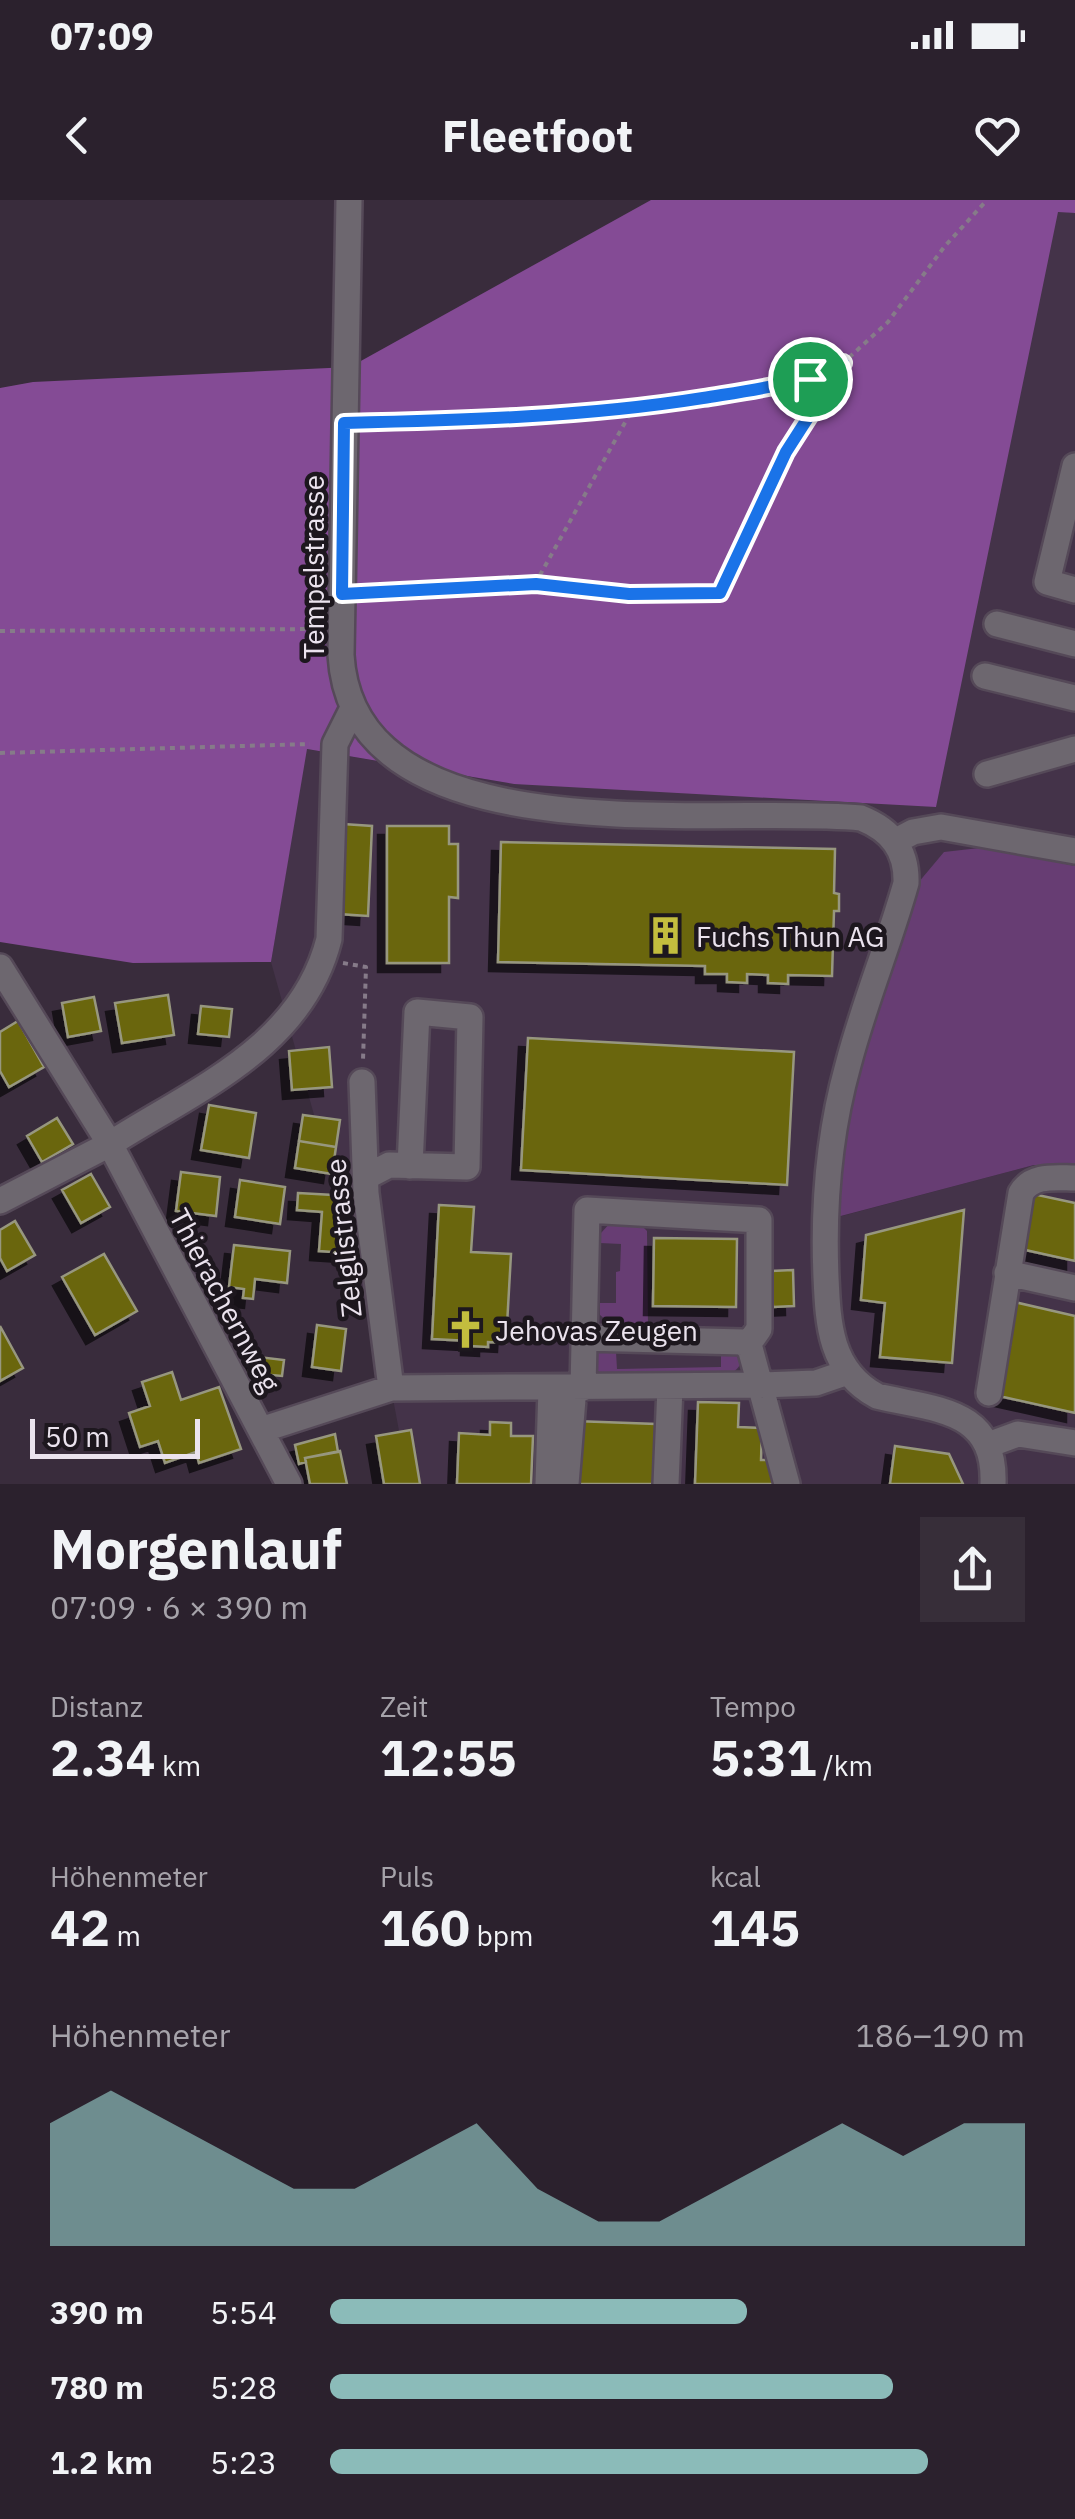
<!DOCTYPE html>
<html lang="de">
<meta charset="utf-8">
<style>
:root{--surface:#2b212d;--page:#372e39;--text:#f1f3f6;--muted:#a6a3aa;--accent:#8bbbb9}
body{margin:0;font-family:"IBM Plex Sans",sans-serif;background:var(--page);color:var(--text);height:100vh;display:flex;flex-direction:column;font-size:38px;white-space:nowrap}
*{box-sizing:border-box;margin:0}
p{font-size:32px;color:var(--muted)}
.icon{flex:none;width:55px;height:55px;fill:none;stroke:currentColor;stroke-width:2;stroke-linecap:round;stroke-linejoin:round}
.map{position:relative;height:1284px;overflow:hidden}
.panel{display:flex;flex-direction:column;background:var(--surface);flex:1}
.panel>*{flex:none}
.scale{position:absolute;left:30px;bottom:25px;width:170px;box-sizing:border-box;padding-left:10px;border:5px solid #ebe3ee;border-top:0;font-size:28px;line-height:35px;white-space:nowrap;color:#ebe3ee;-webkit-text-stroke:8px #1d171e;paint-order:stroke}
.pin{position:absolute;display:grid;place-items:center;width:85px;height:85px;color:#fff;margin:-42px;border:5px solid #fff;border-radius:50%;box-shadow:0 2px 10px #0007}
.round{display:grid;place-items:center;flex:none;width:105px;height:105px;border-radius:0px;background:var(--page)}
.headline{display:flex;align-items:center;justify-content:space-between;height:170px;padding:0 50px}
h1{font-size:55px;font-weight:800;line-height:75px}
.stats{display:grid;grid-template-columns:repeat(3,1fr);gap:15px;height:170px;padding:10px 50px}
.stats div{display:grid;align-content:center}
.stats b{font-size:50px;font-weight:800}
.stats small{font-size:28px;font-weight:400}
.stats p{font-size:28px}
.chart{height:280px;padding:20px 50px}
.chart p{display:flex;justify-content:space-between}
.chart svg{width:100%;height:180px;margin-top:10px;fill:var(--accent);opacity:.7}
ul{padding:0 50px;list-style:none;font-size:32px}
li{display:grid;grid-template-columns:160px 120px 1fr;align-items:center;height:75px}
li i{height:25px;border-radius:12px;background:var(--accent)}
.status{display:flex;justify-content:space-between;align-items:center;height:70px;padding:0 50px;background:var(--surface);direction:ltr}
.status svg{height:28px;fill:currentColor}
header{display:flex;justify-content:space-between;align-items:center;height:130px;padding:0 50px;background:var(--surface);font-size:45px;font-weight:800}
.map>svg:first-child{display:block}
.built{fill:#443349}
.green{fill:#673d73}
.forest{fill:#844b95}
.building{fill:#6b6608;stroke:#97977f;stroke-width:2.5;filter:url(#shadow)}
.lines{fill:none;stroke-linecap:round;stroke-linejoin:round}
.minor-casing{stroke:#554958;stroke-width:30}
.path{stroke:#867b89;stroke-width:4;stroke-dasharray:5 5;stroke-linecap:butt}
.minor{stroke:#6d676f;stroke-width:25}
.route-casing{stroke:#fff;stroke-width:20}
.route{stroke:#1a73e8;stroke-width:12}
.labels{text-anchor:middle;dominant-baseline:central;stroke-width:9;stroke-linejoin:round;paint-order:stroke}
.street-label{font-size:28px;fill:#ebe3ee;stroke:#1d171e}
.poi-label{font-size:28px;fill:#ebe3ee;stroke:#1d171e;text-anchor:start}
</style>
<div class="status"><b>07:09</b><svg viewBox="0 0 49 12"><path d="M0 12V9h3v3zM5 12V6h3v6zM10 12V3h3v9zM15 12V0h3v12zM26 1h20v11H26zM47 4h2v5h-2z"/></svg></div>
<header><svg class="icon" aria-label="back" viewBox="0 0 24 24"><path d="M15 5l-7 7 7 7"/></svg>Fleetfoot<svg class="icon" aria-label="heart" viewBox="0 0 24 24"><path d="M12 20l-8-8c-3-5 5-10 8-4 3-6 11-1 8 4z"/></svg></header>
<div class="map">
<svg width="1075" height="1284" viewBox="0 0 1075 1284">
<defs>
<filter id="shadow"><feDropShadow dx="-9" dy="9" stdDeviation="0" flood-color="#0009"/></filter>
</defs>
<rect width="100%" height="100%" fill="#392c3c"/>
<path class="built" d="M1059,11l16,2v653l-87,-19 -150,370 196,-52 41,6v313h-666l-18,-96 -120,-426 35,-213 208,35z"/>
<path class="green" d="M988,647l87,19v305l-41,-6 -197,52 4,-64 17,-85 60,-185 26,-31z
M611,1022l28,1 8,8 1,95h-35l-13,-11v-12h16v-31l4,-1 1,-27 -21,-1 1,-10z
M721,1151l17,3c6,11 -1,16 -10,21l-127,1 -7,-5v-16l5,-3h17l1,17 104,-2z"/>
<path class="forest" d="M651,0h424v13l-17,-1 -122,595 -422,-23 -207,-35 -36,213 -138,1 -133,-21v-554l33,-6 317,-15z"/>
<path class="building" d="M343,624l29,2 -4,90 -29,-2z
M387,626h62v18h9v54l-9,-1v66h-62z
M501,642l334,7 -1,44 5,1v17h-5l-2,65 -44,-1v9l-20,-1v-8l-21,-1v9l-20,-1v-8h-22v-8l-207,-4z
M168,795l6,40 -52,8 -7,-40z
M94,797l7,34 -33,6 -6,-34z
M201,806l31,3 -3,28 -31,-3z
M18,821l26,46 -35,20 -9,-16v-39z
M528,838l266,14 -7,133 -266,-15z
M329,847l3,40 -40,3 -3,-39z
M209,905l47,8 -7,45 -48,-8z
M303,915l37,5 -4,27 -37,-6z
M57,918l16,26 -31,18 -15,-26z
M299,941l37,6 -4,27 -37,-6z
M181,972l39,5 -4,39 -40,-5z
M91,974l19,33 -29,16 -19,-33z
M240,980l45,7 -5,37 -45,-7z
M298,993l53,3 -4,57 -28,-2 3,-39 -25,-2z
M1033,994l42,9v58l-54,-12z
M439,1005l35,2 -3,45 40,2 -5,89 -18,-1v5l-18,-1v-5l-38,-2z
M964,1010l-12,153 -72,-6 5,-54 -24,-3 5,-65z
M15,1021l20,34 -28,16 -7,-13v-28z
M654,1038l83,1 -1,68 -83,-1z
M234,1045l56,6 -3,32 -32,-4 -2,20 -10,-1 1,-9 -15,-2z
M104,1054l33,57 -42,24 -33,-58z
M793,1070l1,36 -21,1 -2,-36z
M1010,1101l65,15v97l-76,-17 11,-51 -9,-3z
M317,1125l29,4 -5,42 -29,-4z
M0,1126l23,42 -23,13z
M250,1156l34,4 -2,16 -33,-3z
M172,1172l9,28 38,-13 22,62 -42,14 -3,-11 -31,11 -7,-22 -18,6 -11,-34 21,-7 -8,-24z
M698,1202l41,1 -1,24 24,1 -1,32h15l-1,24h-80z
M574,1221l82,3 -1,60h-82z
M490,1222l21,1v13h22l-2,48h-74l2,-51 31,2z
M411,1230l9,54h-36l-8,-48z
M335,1234l3,18 -33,6 1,4 -7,2 -4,-19z
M895,1246l54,8 14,30h-73z
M340,1251l7,33h-37l-5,-26z"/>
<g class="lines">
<defs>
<path id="minor" d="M349,0l-8,455c12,207 383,149 520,163 30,12 46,32 45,65 -17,61 -42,120 -58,182 -19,68 -25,141 -22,212 2,47 4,94 51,119 56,14 119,11 116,88
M1075,266l-28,116 28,8
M997,424l78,20
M985,476l90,22
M987,574l88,-25
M896,641l17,-9 28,-5 134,24
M0,767l110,177 -110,57
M362,882l4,111 25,195
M366,977l23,-12 78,2 3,-150 -53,-5 -7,154
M1007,1073l68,15
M584,1138l159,4 7,6 37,136
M583,1188l4,-178 172,10v109l-12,17
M989,1193l32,-200c11,-19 35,-15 54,-15
M261,1230l130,-42 369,-3 56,-2 32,-11
M988,1245l30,-11 57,9
M289,1284l-179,-340c86,-55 192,-97 219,-205l6,-195 18,-36
M548,1284l3,-96
M566,1284l8,-97
M666,1284l4,-97"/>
</defs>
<use href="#minor" class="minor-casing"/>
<path class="path" d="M368,222l171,-5 93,-7 178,-31 33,-16 45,-41 57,-76 42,-46
M535,384l97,-174
M367,393l168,-9 94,10 92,-1 65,-141 57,-89
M0,431l316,-2 3,-3
M0,553l310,-9
M343,763l23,4 -3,93"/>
<use href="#minor" class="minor"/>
</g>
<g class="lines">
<defs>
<path id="route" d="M843,163l-57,89 -66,141 -91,1 -93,-10 -194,10 2,-171c121,-3 240,-6 359,-25 49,-8 95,-13 140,-35z"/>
</defs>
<use href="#route" class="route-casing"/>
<use href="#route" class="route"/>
</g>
<defs>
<symbol id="building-bare" viewBox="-9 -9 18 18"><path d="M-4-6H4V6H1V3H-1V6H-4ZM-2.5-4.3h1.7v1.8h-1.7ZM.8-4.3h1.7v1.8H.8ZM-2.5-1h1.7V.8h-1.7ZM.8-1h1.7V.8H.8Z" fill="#c3bd3e" stroke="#1d171e" stroke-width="2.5" paint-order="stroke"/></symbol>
<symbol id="church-bare" viewBox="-9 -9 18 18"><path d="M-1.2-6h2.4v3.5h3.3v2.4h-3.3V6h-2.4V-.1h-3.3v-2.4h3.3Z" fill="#c3bd3e" stroke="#1d171e" stroke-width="2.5" paint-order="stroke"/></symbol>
</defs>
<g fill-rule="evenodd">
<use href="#building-bare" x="638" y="708" width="55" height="55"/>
<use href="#church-bare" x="438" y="1102" width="55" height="55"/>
</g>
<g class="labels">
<g class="street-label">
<text transform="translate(313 367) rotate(-90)">Tempelstrasse</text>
<text transform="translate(343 1038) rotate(-96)">Zelglistrasse</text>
<text transform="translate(225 1100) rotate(62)">Thierachernweg</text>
</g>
<g class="poi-label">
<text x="696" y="736">Fuchs Thun AG</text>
<text x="495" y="1130">Jehovas Zeugen</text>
</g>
</g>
</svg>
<div class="scale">50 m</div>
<div class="pin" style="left:810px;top:179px;background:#1e9e55"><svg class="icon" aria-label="arrive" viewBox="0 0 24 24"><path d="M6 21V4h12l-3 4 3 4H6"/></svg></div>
</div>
<section class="panel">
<div class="headline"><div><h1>Morgenlauf</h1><p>07:09 · 6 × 390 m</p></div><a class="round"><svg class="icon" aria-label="share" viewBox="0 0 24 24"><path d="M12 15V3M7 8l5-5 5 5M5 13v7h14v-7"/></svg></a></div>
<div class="stats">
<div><p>Distanz</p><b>2.34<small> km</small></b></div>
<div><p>Zeit</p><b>12:55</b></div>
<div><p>Tempo</p><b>5:31<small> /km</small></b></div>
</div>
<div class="stats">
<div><p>Höhenmeter</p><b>42<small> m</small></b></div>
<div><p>Puls</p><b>160<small> bpm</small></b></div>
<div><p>kcal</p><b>145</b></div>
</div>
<div class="chart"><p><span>Höhenmeter</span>186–190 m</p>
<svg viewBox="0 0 160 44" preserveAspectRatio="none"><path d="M0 44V14L10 6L20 14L30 22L40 30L50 30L60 22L70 14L80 30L90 38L100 38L110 30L120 22L130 14L140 22L150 14L160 14V44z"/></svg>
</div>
<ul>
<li><b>390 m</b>5:54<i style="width:60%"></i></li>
<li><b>780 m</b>5:28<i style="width:81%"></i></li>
<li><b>1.2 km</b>5:23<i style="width:86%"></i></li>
</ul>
</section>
